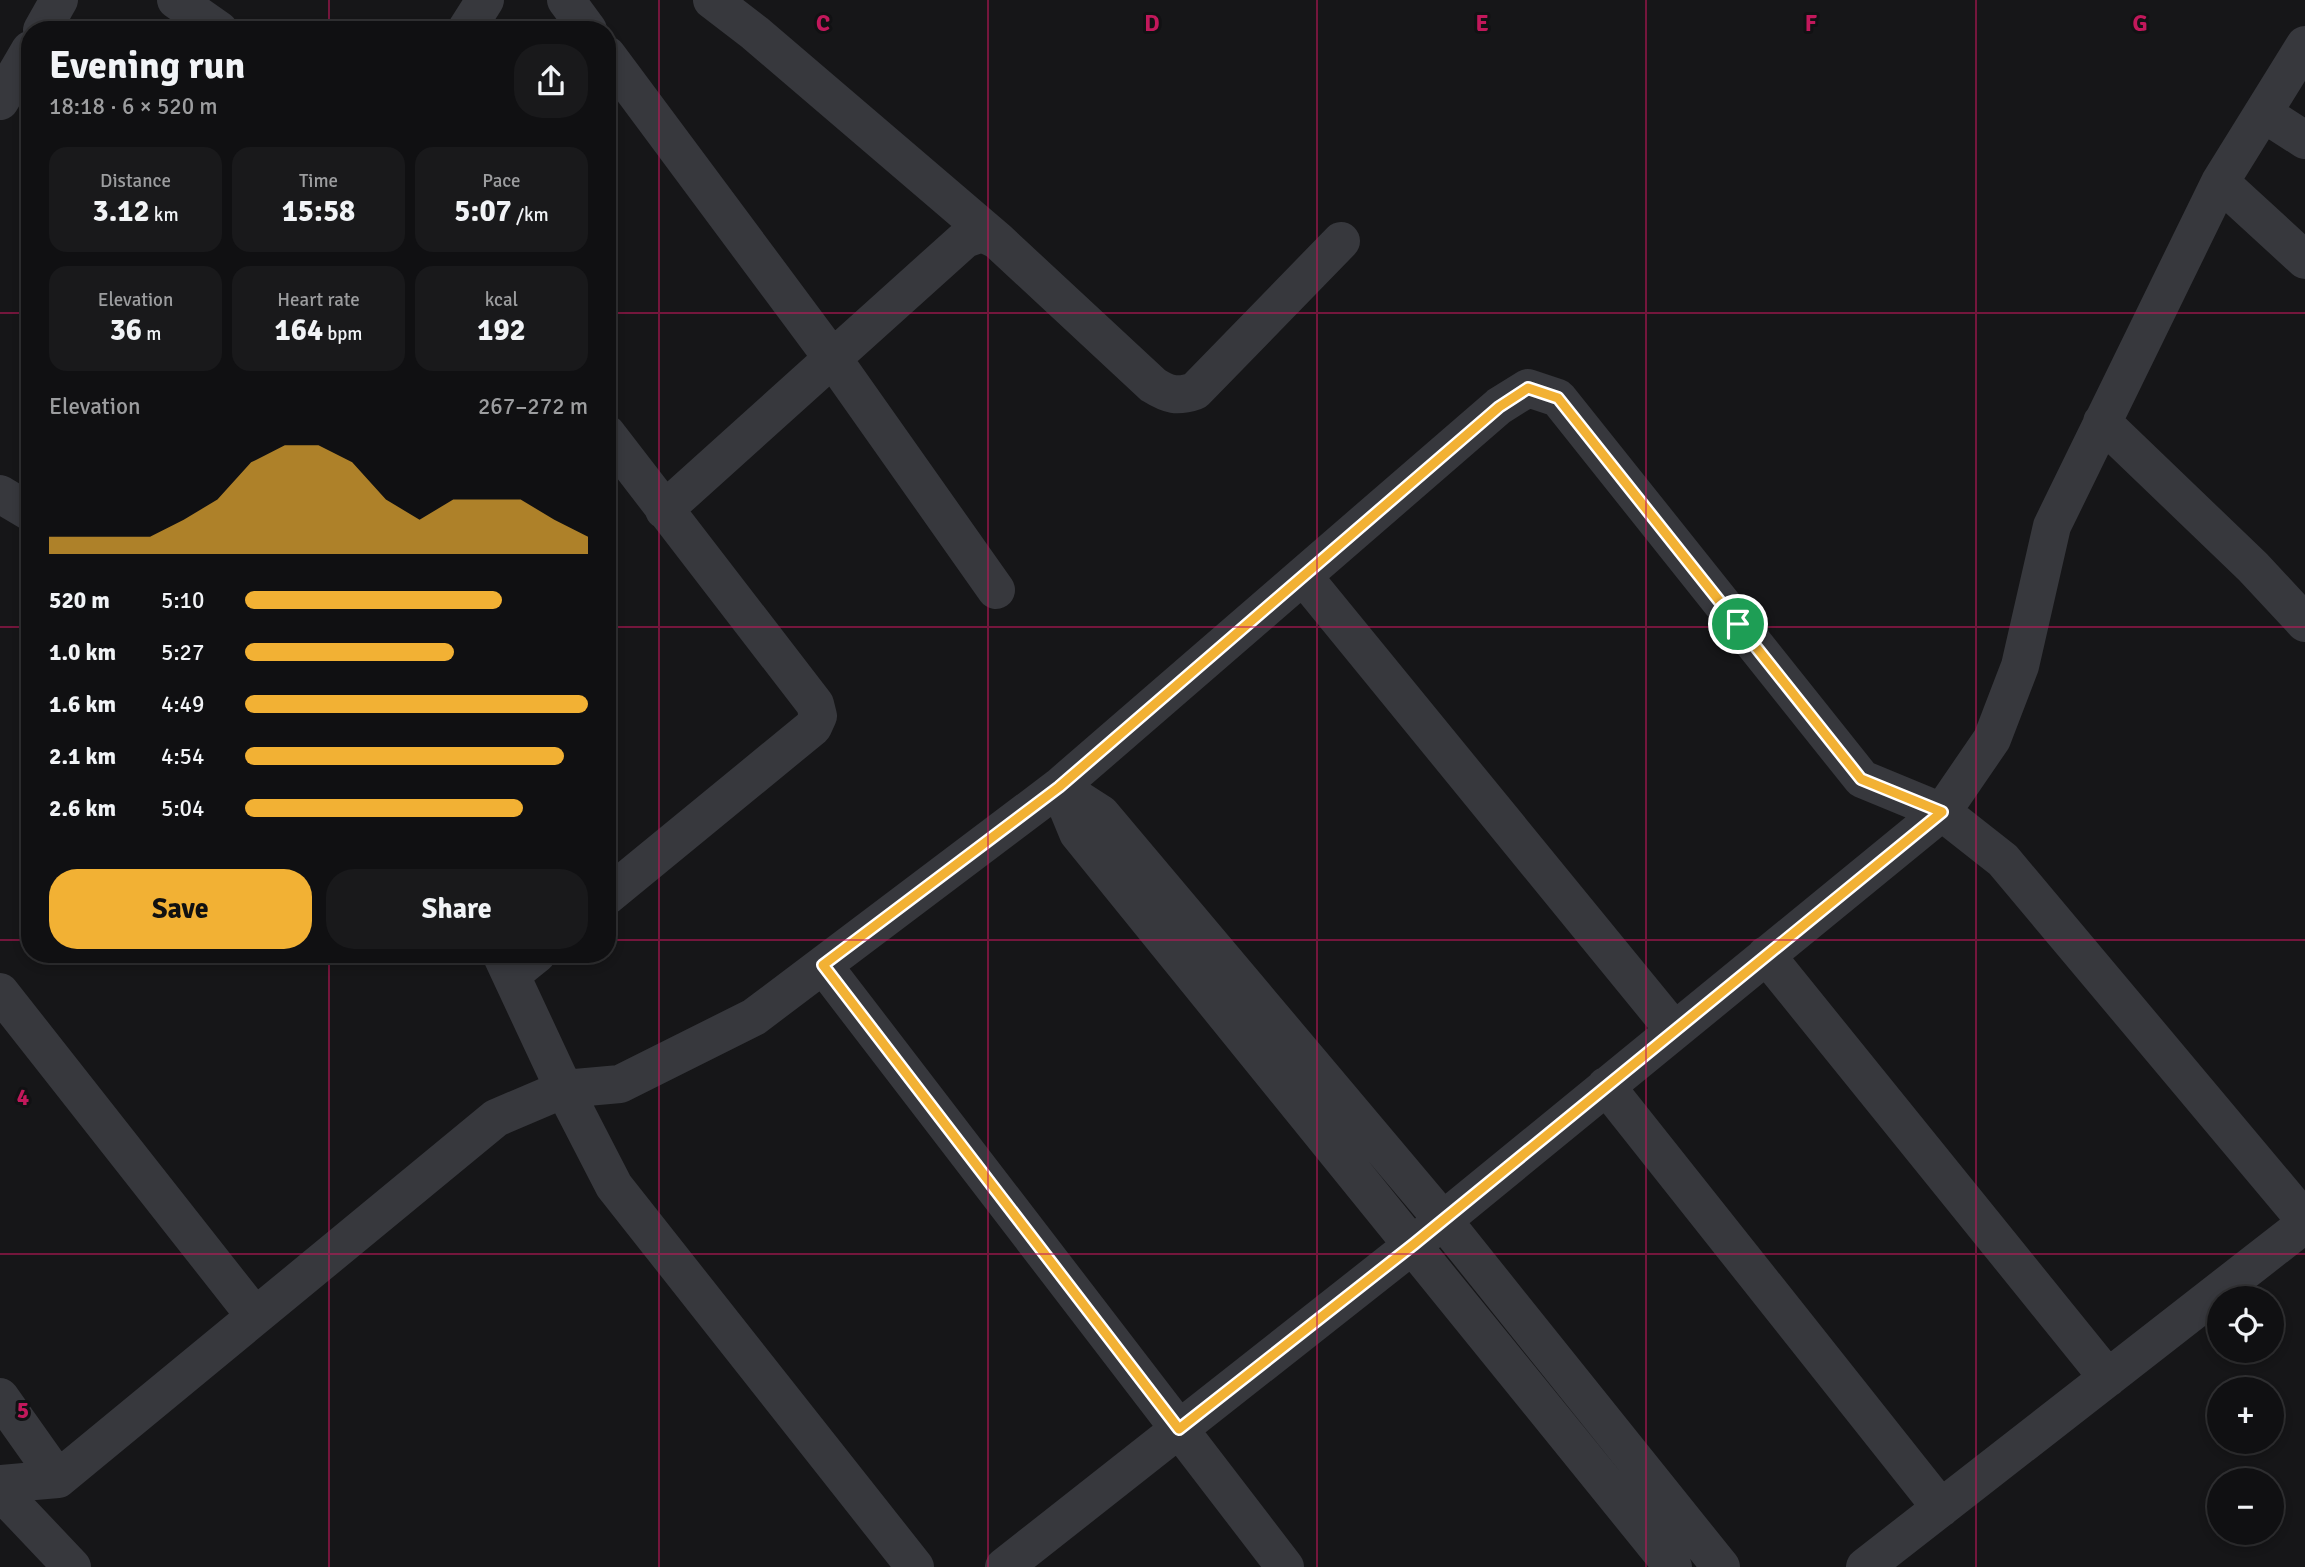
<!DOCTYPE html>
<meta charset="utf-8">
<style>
:root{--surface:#101012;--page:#19191b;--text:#f1f3f6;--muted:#9c9d9f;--line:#303032;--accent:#f2b134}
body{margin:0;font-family:Signika,sans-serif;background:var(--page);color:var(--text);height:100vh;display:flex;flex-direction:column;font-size:26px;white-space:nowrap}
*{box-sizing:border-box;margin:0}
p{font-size:23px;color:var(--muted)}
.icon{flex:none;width:38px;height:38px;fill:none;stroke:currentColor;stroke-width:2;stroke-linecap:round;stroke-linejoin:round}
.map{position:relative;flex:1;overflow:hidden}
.sheet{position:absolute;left:21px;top:21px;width:595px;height:942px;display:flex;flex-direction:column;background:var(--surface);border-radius:28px;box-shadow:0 4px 10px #0003,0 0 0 2px var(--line)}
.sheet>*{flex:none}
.tools{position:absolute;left:2207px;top:1286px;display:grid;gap:14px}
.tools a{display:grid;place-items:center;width:77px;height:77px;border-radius:50%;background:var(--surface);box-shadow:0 4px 10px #0003,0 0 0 2px var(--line);font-size:35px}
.pin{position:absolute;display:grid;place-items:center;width:60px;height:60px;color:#fff;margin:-30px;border:4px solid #fff;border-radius:50%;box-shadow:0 2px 7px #0007}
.round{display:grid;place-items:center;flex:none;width:74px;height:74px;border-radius:28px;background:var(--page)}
.summary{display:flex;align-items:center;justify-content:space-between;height:119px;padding:0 28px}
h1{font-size:38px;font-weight:700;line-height:52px}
.metrics{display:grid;grid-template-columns:repeat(3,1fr);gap:10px;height:119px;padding:7px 28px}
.metrics div{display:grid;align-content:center;border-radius:18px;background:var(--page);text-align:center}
.metrics b{font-size:30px;font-weight:700}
.metrics small{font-size:19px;font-weight:400}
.metrics p{font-size:19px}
.chart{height:196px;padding:14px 28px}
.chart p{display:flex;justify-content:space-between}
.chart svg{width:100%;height:126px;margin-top:7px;fill:var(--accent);opacity:.7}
.action{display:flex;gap:14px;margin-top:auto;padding:14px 28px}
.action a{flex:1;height:80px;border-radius:28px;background:var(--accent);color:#111;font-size:28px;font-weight:700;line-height:80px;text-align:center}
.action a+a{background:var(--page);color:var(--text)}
ul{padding:0 28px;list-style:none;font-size:23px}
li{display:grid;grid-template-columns:112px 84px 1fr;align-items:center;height:52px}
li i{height:18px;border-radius:9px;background:var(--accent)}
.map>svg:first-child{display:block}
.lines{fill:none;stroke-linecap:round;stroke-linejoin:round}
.street{stroke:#37383d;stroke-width:38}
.route-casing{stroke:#fff;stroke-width:14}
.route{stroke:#f2b134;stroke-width:9}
.grid{fill:none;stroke:#c2185b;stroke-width:2;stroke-opacity:0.55}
.grid-label{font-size:23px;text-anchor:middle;font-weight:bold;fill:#c2185b;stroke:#111113;stroke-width:6;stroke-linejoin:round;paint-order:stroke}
</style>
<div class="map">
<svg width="2305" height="1567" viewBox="0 0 2305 1567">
<rect width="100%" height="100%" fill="#161618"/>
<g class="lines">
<path class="street" d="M176,0l43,30
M566,0l22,30
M712,0l43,33 242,207
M42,30l17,-30
M466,30l19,-30
M607,55l226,304 163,231
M0,101l30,-51
M2263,113l42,27
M2220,182l85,78
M2102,422l151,145 52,56
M607,434l208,270 3,12 -5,11 -206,169
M0,494l30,18
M664,510l301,-271 17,-6 15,7 156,145c16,10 24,12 42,6l146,-150
M1303,576l371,454
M1059,787l42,27 341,405 279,348
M1059,787l19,46 595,734
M501,954l63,135 50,97 301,381
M1766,955l342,423
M823,965l462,602
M511,975l26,-21
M0,992l255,324
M1606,1086l335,422
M0,1397l58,82
M0,1484l58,-5 438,-361 68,-29 56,-5 134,-67 305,-230 440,-381 29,-18 30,10 304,381 80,33 61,48 302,360
M0,1491l72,76
M1004,1567l410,-323 528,-432 50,-73 28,-73 32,-140 168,-344 85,-137
M1865,1567l440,-343"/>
</g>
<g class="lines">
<defs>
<path id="route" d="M1528,388l30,10 303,381 81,33 -528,432 -235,185 -356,-464 236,-178 440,-380z"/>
</defs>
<use href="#route" class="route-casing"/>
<use href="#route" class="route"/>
</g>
<path class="grid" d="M329,0v30M659,0v1567M988,0v1567M1317,0v1567M1646,0v1567M1976,0v1567M0,313h30M607,313h1698M0,627h30M607,627h1698M0,940h30M607,940h1698M329,954v613M0,1254h2305"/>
<g class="grid-label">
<text x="823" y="31">C</text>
<text x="1152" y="31">D</text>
<text x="1482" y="31">E</text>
<text x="1811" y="31">F</text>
<text x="2140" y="31">G</text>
<text x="23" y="1105">4</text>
<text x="23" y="1418">5</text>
</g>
</svg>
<div class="tools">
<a><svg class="icon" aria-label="locate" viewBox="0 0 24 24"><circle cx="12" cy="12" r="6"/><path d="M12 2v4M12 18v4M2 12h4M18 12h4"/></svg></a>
<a>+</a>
<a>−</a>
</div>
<div class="pin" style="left:1738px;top:624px;background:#1e9e55"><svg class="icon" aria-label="arrive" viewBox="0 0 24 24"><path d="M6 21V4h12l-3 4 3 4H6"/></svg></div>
<section class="sheet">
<div class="summary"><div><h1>Evening run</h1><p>18:18 · 6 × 520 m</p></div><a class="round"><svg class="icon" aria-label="share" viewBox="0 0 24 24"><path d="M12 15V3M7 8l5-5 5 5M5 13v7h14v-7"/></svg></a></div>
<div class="metrics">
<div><p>Distance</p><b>3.12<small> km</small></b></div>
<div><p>Time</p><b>15:58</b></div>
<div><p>Pace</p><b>5:07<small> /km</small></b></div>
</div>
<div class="metrics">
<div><p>Elevation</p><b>36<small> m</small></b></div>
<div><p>Heart rate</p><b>164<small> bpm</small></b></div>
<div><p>kcal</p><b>192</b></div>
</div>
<div class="chart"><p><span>Elevation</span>267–272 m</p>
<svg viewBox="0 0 160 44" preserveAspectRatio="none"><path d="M0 44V38L10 38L20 38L30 38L40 32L50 25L60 12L70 6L80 6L90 12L100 25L110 32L120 25L130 25L140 25L150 32L160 38V44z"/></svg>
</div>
<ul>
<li><b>520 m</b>5:10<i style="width:75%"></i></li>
<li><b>1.0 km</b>5:27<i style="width:61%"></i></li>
<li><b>1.6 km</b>4:49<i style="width:100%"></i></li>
<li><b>2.1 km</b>4:54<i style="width:93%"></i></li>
<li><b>2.6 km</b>5:04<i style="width:81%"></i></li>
</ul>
<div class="action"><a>Save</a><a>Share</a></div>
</section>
</div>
